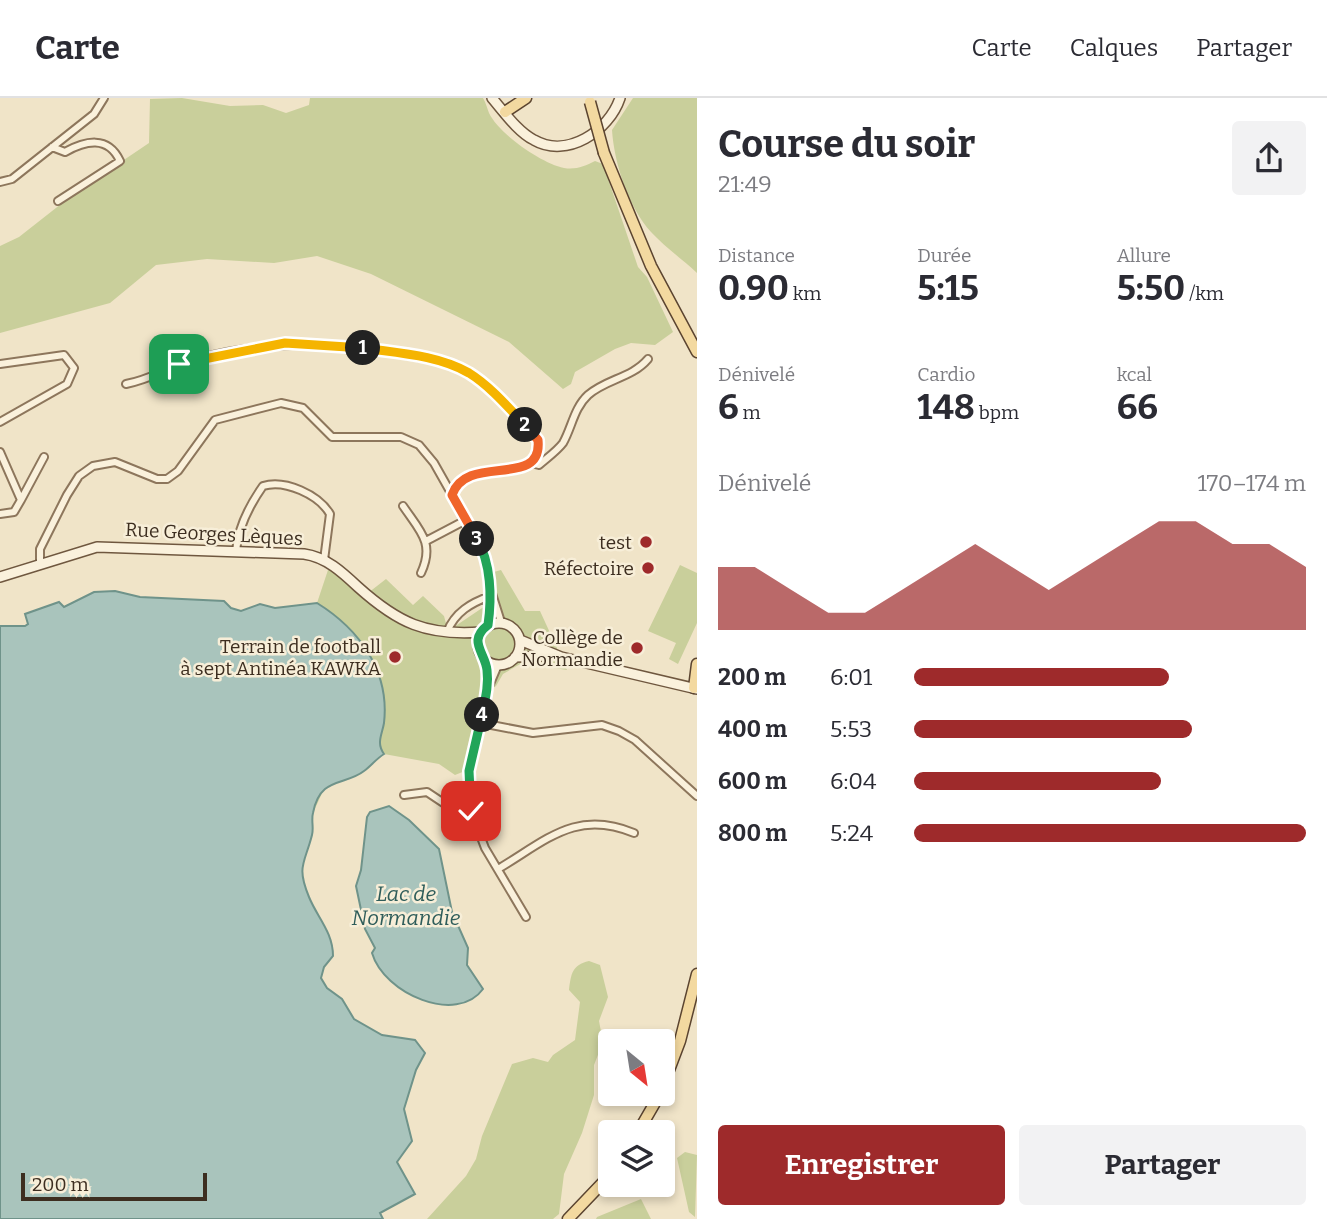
<!DOCTYPE html>
<html lang="fr">
<meta charset="utf-8">
<style>
:root{--surface:#fff;--page:#f2f2f3;--text:#2b2b33;--muted:#7c7c81;--line:#e1e1e2;--accent:#9e2a2b}
body{margin:0;font-family:Bitter,serif;background:var(--page);color:var(--text);height:100vh;display:flex;flex-direction:column;font-size:26px;white-space:nowrap}
*{box-sizing:border-box;margin:0}
p{font-size:23px;color:var(--muted)}
.icon{flex:none;width:38px;height:38px;fill:none;stroke:currentColor;stroke-width:2;stroke-linecap:round;stroke-linejoin:round}
.map{position:relative;flex:1;overflow:hidden}
.drawer{display:flex;flex-direction:column;background:var(--surface);width:630px}
.drawer>*{flex:none}
.needle{width:46px;rotate:150deg}
.tools{position:absolute;left:598px;top:931px;display:grid;gap:14px}
.tools a{display:grid;place-items:center;width:77px;height:77px;border-radius:7px;background:var(--surface);box-shadow:0 4px 10px #0003;font-size:35px}
.scale{position:absolute;left:21px;bottom:18px;width:186px;box-sizing:border-box;padding-left:7px;border:4px solid #3d2e20;border-top:0;font-size:19px;line-height:24px;white-space:nowrap;color:#3d2e20;-webkit-text-stroke:5px #f7eed8;paint-order:stroke}
.pin{position:absolute;display:grid;place-items:center;width:60px;height:60px;color:#fff;margin:-30px;border-radius:14px;box-shadow:0 4px 10px #0006}
.km{position:absolute;width:35px;height:35px;margin:-18px;border-radius:50%;background:#222;color:#fff;font-size:19px;line-height:35px;text-align:center}
.round{display:grid;place-items:center;flex:none;width:74px;height:74px;border-radius:7px;background:var(--page)}
.headline{display:flex;align-items:center;justify-content:space-between;height:119px;padding:0 21px}
h1{font-size:38px;font-weight:700;line-height:52px}
.stats{display:grid;grid-template-columns:repeat(3,1fr);gap:10px;height:119px;padding:7px 21px}
.stats div{display:grid;align-content:center}
.stats b{font-size:35px;font-weight:700}
.stats small{font-size:19px;font-weight:400}
.stats p{font-size:19px}
.chart{height:196px;padding:14px 21px}
.chart p{display:flex;justify-content:space-between}
.chart svg{width:100%;height:126px;margin-top:7px;fill:var(--accent);opacity:.7}
.action{display:flex;gap:14px;margin-top:auto;padding:14px 21px}
.action a{flex:1;height:80px;border-radius:7px;background:var(--accent);color:#fff;font-size:28px;font-weight:700;line-height:80px;text-align:center}
.action a+a{background:var(--page);color:var(--text)}
ul{padding:0 21px;list-style:none;font-size:23px}
li{display:grid;grid-template-columns:112px 84px 1fr;align-items:center;height:52px}
li i{height:18px;border-radius:9px;background:var(--accent)}
header{display:flex;align-items:center;gap:42px;box-sizing:border-box;height:98px;padding:0 35px;background:var(--surface);border-bottom:2px solid var(--line)}
header strong{font-size:33px}
nav{display:flex;gap:38px;margin-inline-start:auto;font-size:24px}
main{display:flex;flex:1;min-height:0}
.map>svg:first-child{display:block}
.green{fill:#c9cf9b}
.water{fill:#a9c4bc;stroke:#6f938a;stroke-width:2}
.lines{fill:none;stroke-linecap:round;stroke-linejoin:round}
.minor-casing{stroke:#8d765c;stroke-width:10}
.secondary-casing{stroke:#6f573f;stroke-width:12}
.primary-casing{stroke:#5b4430;stroke-width:13}
.minor{stroke:#faf1dc;stroke-width:6}
.secondary{stroke:#faf1dc;stroke-width:9}
.primary{stroke:#f3d9a0;stroke-width:10}
.primary-bridge-casing{stroke:#5b4430;stroke-width:13;stroke-linecap:butt}
.primary-bridge{stroke:#f3d9a0;stroke-width:10}
.split-1-casing{stroke:#fff;stroke-width:14}
.split-2-casing{stroke:#fff;stroke-width:14}
.split-3-casing{stroke:#fff;stroke-width:14}
.split-4-casing{stroke:#fff;stroke-width:14}
.split-5-casing{stroke:#fff;stroke-width:14}
.split-1{stroke:#f5b400;stroke-width:9}
.split-2{stroke:#f5b400;stroke-width:9}
.split-3{stroke:#f0652b;stroke-width:9}
.split-4{stroke:#22a559;stroke-width:9}
.split-5{stroke:#22a559;stroke-width:9}
.poi-dot{fill:#9e2a2b;stroke:#f7eed8;stroke-width:2.5}
.labels{text-anchor:middle;dominant-baseline:central;stroke-width:5;stroke-linejoin:round;paint-order:stroke}
.street-label{font-size:19px;fill:#3d2e20;stroke:#f7eed8}
.poi-label{font-size:19px;fill:#3d2e20;stroke:#f7eed8;text-anchor:end}
.water-label{font-size:21px;font-style:italic;fill:#2f5d5a;stroke:#f7eed8}
</style>
<header>
<strong>Carte</strong>
<nav><a>Carte</a><a>Calques</a><a>Partager</a></nav>
</header>
<main>
<div class="map">
<svg width="697" height="1121" viewBox="0 0 697 1121">
<rect width="100%" height="100%" fill="#f0e4c8"/>
<path class="green" d="M182,0l48,8 33,-1 23,8 23,-8 1,-7h173c3,5 4,10 6,15 10,21 52,50 75,55 12,2 21,-2 31,-7l8,3 35,103 9,10 26,55 -18,13 -24,-2 -16,6 -40,23 -4,12 -8,5 -54,-47 -138,-68 -54,-18 -43,7 -67,-4 -51,6 -46,38 -110,30v-87l19,-9 56,-44 74,-50 1,-44z
M633,0h64v175c-15,-14 -32,-26 -46,-41 -22,-24 -37,-69 -39,-102z
M481,436l13,38 7,-2 24,41h15l27,59 -45,-7 -19,11 -7,12 -9,6 -17,77 -15,6 -16,-11 -55,-10 -13,8 -8,10 -25,8 -15,11 -10,22 -287,-175 -26,-12h25l3,-2 -3,-10 34,-12 5,5 30,-15 21,-1 25,6 84,4 7,7 10,3 19,-7 15,4 42,-5 13,-39 38,29 18,-14 27,26 10,-9 21,20 4,15 46,-31z
M680,467l17,8v50l-19,41 -9,-5 7,-16 -28,-12z
M589,863l11,4 8,32 -9,24 4,21 -9,23v30l-12,38 -18,41 -5,40 -6,5h-126l39,-43 10,-17 6,-23 30,-72 21,-6 15,4 5,-7 22,-15 5,-38 -11,-12c2,-16 3,-25 20,-29z
M685,1054l12,3 -2,62 -6,-5 -12,-54z
M641,1101l10,20h-55l1,-2z"/>
<path class="water" d="M115,493l25,6 84,4 7,7 10,3 19,-7 15,4 42,-5c42,26 73,68 67,120 -2,12 -8,20 0,31 -8,5 -13,12 -20,17 -19,15 -44,5 -51,42 -2,7 1,15 -1,22 -7,28 -16,31 -3,62 8,20 24,35 24,59l-9,11 -3,11 6,10 15,11 12,20 28,16 33,5 10,13 -9,17 -12,39 8,32 -15,21 18,32 -35,19 3,6h-383v-593h25l3,-2 -3,-10 34,-12 5,5 30,-15z
M389,708l20,14 30,29 13,63 16,36 -1,17 16,24c-26,36 -99,5 -111,-36l3,-5 -10,-19 -9,-43 5,-16 6,-53 3,-5z"/>
<g class="lines">
<defs>
<path id="minor" d="M52,49l13,5c20,-11 43,-17 55,9l-62,40
M0,84l12,-3 82,-65 10,-16
M0,266l64,-9 10,13 -7,16 -67,38
M126,286c27,-5 48,-20 75,-26 67,-18 132,-16 199,-4 19,3 39,6 57,13 17,8 29,20 42,32 13,12 38,29 40,48l-8,16 -7,4c-24,6 -61,-2 -72,28
M0,354l21,48 -7,12 -14,2
M531,365l8,2c8,-7 18,-14 24,-22 9,-16 11,-35 25,-48 18,-16 44,-17 60,-36
M21,402l23,-43
M403,408c17,25 32,37 18,67
M426,443l40,-21
M236,453c2,-24 13,-45 27,-65 22,-7 56,9 67,28l-6,46
M40,467v-16l27,-54 12,-19 14,-10 22,-4 42,17h10l11,-8 37,-51 66,-17 22,5 29,29h69l18,8 15,18 48,85 7,36
M488,527l1,-41 12,38
M447,534c8,-20 24,-29 43,-36
M486,563l1,30 11,-26
M481,625l52,10 69,-8 17,6 16,9 62,56
M404,697l23,-3 24,16 20,3 -2,-40 18,-80
M471,713l14,37 41,69
M498,771c49,-29 78,-60 136,-36"/>
<path id="secondary" d="M492,0c12,14 26,34 42,42 33,19 75,-9 86,-42
M0,479l97,-30 207,7c22,3 38,18 54,33 40,36 68,49 123,45
M478 546a21 21 0 1 1 42 0a21 21 0 1 1-42 0Z
M520,542l41,17 136,32
M515,559l33,-1"/>
<path id="primary" d="M505,14l21,-14
M604,55l47,113 46,86
M694,590l3,-24
M663,988l17,-45 17,-67
M638,1034l22,-38
M568,1121l43,-45"/>
</defs>
<use href="#minor" class="minor-casing"/>
<use href="#secondary" class="secondary-casing"/>
<use href="#primary" class="primary-casing"/>
<use href="#minor" class="minor"/>
<use href="#secondary" class="secondary"/>
<use href="#primary" class="primary"/>
<defs>
<path id="primary-bridge" d="M590,4l14,51"/>
</defs>
<use href="#primary-bridge" class="primary-bridge-casing"/>
<use href="#primary-bridge" class="primary-bridge"/>
</g>
<g class="lines">
<defs>
<path id="split-1" d="M179,266l106,-21 78,5"/>
<path id="split-2" d="M363,250c34,5 75,7 106,25 21,13 39,34 56,52"/>
<path id="split-3" d="M477,441l-25,-44c15,-43 91,-5 86,-55l-13,-15"/>
<path id="split-4" d="M477,441c14,24 15,58 11,86 -21,16 -3,27 -1,45 2,15 -2,30 -5,45"/>
<path id="split-5" d="M471,713l-2,-40 13,-56"/>
</defs>
<use href="#split-1" class="split-1-casing"/>
<use href="#split-2" class="split-2-casing"/>
<use href="#split-3" class="split-3-casing"/>
<use href="#split-4" class="split-4-casing"/>
<use href="#split-5" class="split-5-casing"/>
<use href="#split-1" class="split-1"/>
<use href="#split-2" class="split-2"/>
<use href="#split-3" class="split-3"/>
<use href="#split-4" class="split-4"/>
<use href="#split-5" class="split-5"/>
</g>
<g class="poi-dot">
<circle cx="646" cy="444" r="7"/>
<circle cx="648" cy="470" r="7"/>
<circle cx="637" cy="550" r="7"/>
<circle cx="395" cy="559" r="7"/>
</g>
<g class="labels">
<g class="street-label">
<text transform="translate(214 436) rotate(3)">Rue Georges Lèques</text>
</g>
<g class="poi-label">
<text x="632" y="444">test</text>
<text x="634" y="470">Réfectoire</text>
<text x="623" y="539">Collège de<tspan x="623" dy="22">Normandie</tspan></text>
<text x="381" y="548">Terrain de football<tspan x="381" dy="22">à sept Antinéa KAWKA</tspan></text>
</g>
<g class="water-label">
<text x="406" y="796">Lac de<tspan x="406" dy="24">Normandie</tspan></text>
</g>
</g>
</svg>
<div class="tools">
<a><svg class="needle" viewBox="-14 -14 28 28"><path d="M0-13l5 13h-10z" fill="#e53935"/><path d="M0 13l5-13h-10z" fill="#7c7c81"/></svg></a>
<a><svg class="icon" aria-label="layers" viewBox="0 0 24 24"><path d="M12 4l9 5-9 5-9-5zM3 14l9 5 9-5"/></svg></a>
</div>
<div class="scale">200 m</div>
<div class="pin" style="left:179px;top:266px;background:#1e9e55"><svg class="icon" aria-label="arrive" viewBox="0 0 24 24"><path d="M6 21V4h12l-3 4 3 4H6"/></svg></div>
<div class="pin" style="left:471px;top:713px;background:#d93025"><svg class="icon" aria-label="check" viewBox="0 0 24 24"><path d="M5 12l5 5 9-10"/></svg></div>
<b class="km" style="left:363px;top:250px">1</b>
<b class="km" style="left:525px;top:327px">2</b>
<b class="km" style="left:477px;top:441px">3</b>
<b class="km" style="left:482px;top:617px">4</b>
</div>
<section class="drawer">
<div class="headline"><div><h1>Course du soir</h1><p>21:49</p></div><a class="round"><svg class="icon" aria-label="share" viewBox="0 0 24 24"><path d="M12 15V3M7 8l5-5 5 5M5 13v7h14v-7"/></svg></a></div>
<div class="stats">
<div><p>Distance</p><b>0.90<small> km</small></b></div>
<div><p>Durée</p><b>5:15</b></div>
<div><p>Allure</p><b>5:50<small> /km</small></b></div>
</div>
<div class="stats">
<div><p>Dénivelé</p><b>6<small> m</small></b></div>
<div><p>Cardio</p><b>148<small> bpm</small></b></div>
<div><p>kcal</p><b>66</b></div>
</div>
<div class="chart"><p><span>Dénivelé</span>170–174 m</p>
<svg viewBox="0 0 160 44" preserveAspectRatio="none"><path d="M0 44V22L10 22L20 30L30 38L40 38L50 30L60 22L70 14L80 22L90 30L100 22L110 14L120 6L130 6L140 14L150 14L160 22V44z"/></svg>
</div>
<ul>
<li><b>200 m</b>6:01<i style="width:65%"></i></li>
<li><b>400 m</b>5:53<i style="width:71%"></i></li>
<li><b>600 m</b>6:04<i style="width:63%"></i></li>
<li><b>800 m</b>5:24<i style="width:100%"></i></li>
</ul>
<div class="action"><a>Enregistrer</a><a>Partager</a></div>
</section>
</main>
